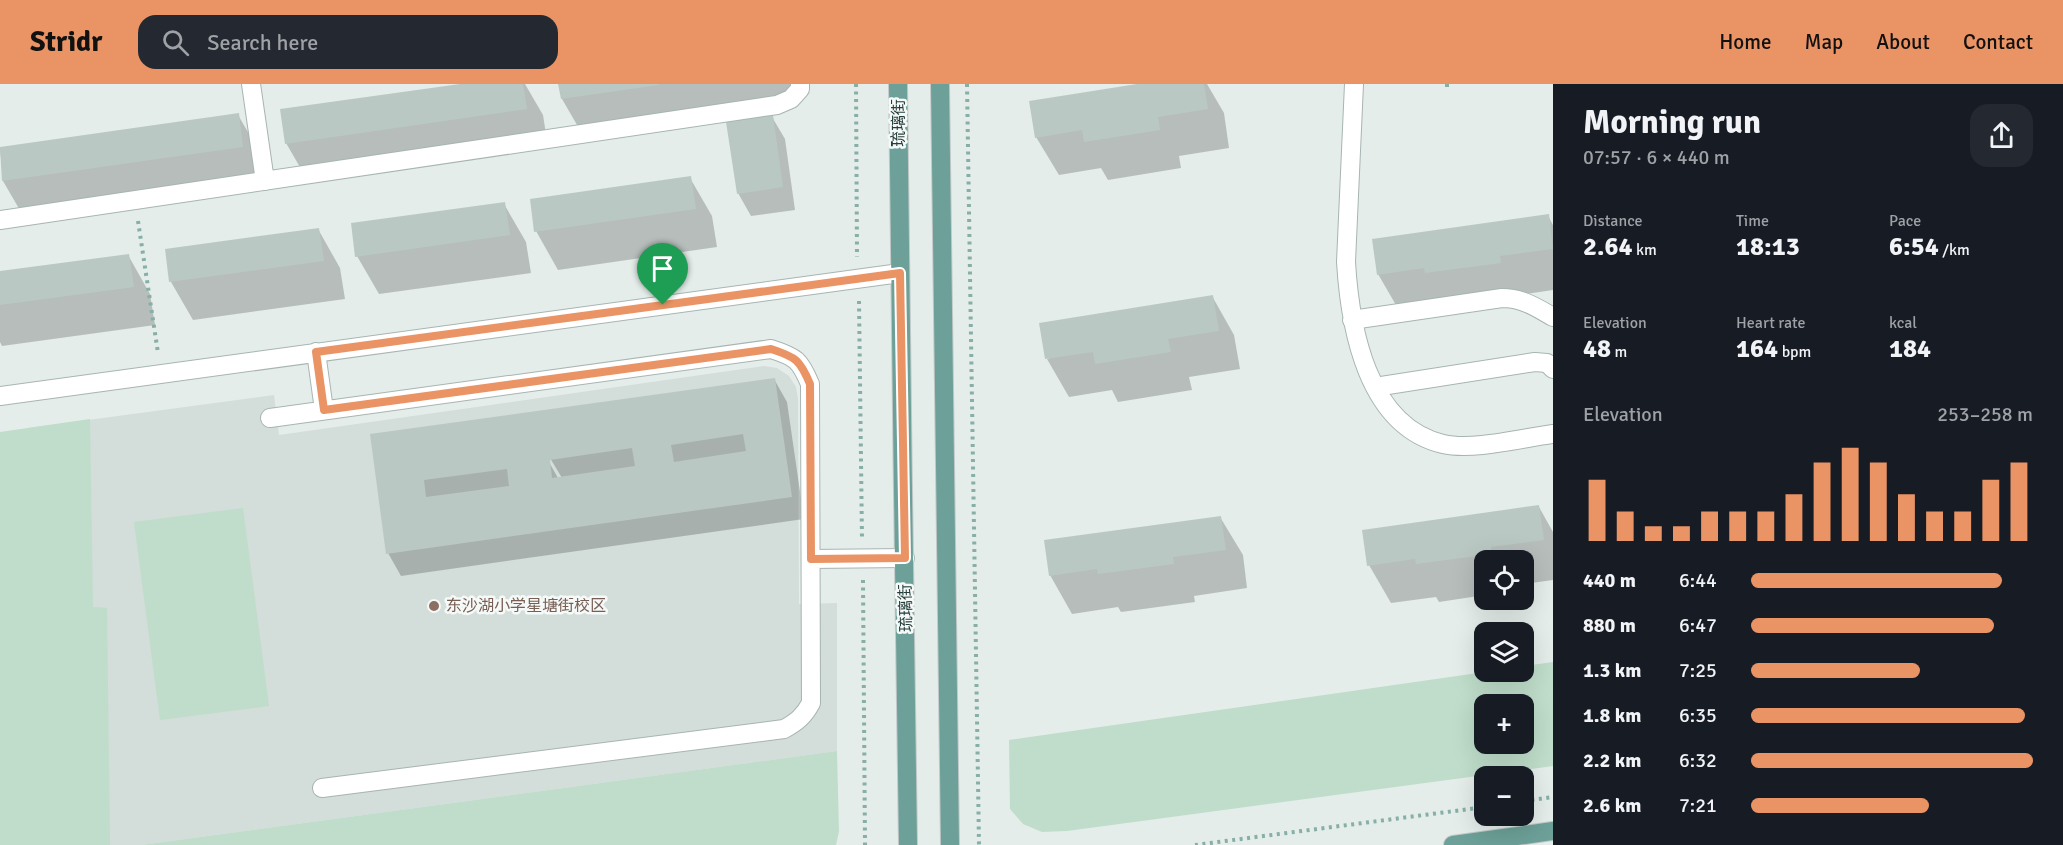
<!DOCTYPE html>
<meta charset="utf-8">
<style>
:root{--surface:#171b24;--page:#242831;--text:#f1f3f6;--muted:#9ea1a6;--accent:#ea9465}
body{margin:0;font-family:Signika,"Noto Sans SC",sans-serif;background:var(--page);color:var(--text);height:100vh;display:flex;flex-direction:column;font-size:22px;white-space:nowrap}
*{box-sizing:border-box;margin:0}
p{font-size:20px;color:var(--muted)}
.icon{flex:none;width:33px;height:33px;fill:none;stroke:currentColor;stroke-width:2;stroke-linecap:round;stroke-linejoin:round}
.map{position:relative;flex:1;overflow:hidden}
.drawer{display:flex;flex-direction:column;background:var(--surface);width:510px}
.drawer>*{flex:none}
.fabs{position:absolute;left:1474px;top:466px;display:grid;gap:12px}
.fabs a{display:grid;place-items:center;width:60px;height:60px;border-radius:12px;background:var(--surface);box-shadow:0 6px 24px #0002;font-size:30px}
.pin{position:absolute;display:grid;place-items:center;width:51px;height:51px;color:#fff;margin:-62px -26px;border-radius:50% 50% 50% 0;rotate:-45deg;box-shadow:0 0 6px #0007}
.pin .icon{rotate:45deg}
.round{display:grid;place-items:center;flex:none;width:63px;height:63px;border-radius:18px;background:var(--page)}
.summary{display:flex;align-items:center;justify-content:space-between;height:102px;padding:0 30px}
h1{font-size:33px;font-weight:700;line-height:45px}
.figures{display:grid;grid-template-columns:repeat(3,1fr);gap:9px;height:102px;padding:6px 30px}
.figures div{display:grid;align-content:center}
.figures b{font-size:26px;font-weight:700}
.figures small{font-size:16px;font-weight:400}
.figures p{font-size:16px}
.chart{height:168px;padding:12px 30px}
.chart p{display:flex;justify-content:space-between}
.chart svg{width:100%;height:108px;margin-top:6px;stroke:var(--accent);stroke-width:6}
ul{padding:0 30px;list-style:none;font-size:20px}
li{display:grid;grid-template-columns:96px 72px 1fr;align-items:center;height:45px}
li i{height:15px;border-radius:8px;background:var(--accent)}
header{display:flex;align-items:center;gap:36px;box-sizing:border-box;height:84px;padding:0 30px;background:var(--accent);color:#111}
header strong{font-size:28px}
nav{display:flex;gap:33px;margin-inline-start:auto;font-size:21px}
.search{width:420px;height:54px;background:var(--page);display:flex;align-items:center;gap:15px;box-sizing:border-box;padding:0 21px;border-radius:18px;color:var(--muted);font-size:22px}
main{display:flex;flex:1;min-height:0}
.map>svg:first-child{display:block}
.built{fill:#d3ddd9}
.green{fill:#bfddca;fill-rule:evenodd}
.shadow{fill:#0003;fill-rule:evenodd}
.building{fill:#bac8c3;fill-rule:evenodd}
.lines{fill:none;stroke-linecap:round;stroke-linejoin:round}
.minor-casing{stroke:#a7b5b2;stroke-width:20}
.major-casing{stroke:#c2c9c8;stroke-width:20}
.path{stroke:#87afa6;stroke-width:4;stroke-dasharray:3 4.5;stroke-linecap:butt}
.minor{stroke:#fff;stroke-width:18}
.major{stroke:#6ca098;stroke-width:18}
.route-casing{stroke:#fff;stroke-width:12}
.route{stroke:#ea9465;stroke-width:8}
.education-dot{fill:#8d6e63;stroke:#f5f9f8;stroke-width:2}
.labels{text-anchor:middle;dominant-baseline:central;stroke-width:5;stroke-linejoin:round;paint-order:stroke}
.street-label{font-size:16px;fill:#253e3a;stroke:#f5f9f8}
.education-label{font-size:16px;fill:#785e54;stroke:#f5f9f8;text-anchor:start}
</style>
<header>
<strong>Stridr</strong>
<div class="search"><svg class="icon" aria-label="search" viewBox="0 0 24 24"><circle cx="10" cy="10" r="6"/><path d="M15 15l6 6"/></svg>Search here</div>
<nav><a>Home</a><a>Map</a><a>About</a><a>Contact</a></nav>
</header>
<main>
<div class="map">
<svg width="1553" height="761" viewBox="0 0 1553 761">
<rect width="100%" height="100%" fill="#e4edea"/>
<path class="built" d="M764,282l13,2 12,8 7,11 2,12 1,205 38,-1v148l-696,94h-107l-6,-417 246,-33 5,40z"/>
<path class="green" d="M90,335l3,188 14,1 3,237h-110v-413z
M243,424l26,198 -109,14 -26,-198z
M1553,578v104l-486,65 -25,1 -19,-8 -13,-15 -1,-69 476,-68h39v-6zM1485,621h39v39h-39z
M837,667l2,80 -3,14h-695z"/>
<path class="shadow" d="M471,0h54l18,31 5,32 -240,34 -22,-38z
M560,0h231l4,23 -211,30 -22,-38z
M1146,0h61l17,29 5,35 -50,8 2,12 -73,12 -7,-12 -42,7 -23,-38z
M238,31l22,38 5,32 -240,34 -22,-38 -3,-33z
M772,33l13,22 10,71 -44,6 -13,-23z
M690,94l22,38 5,31 -159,23 -22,-39z
M504,120l22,38 5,31 -152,21 -22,-38z
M1548,132l5,9v65l-153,22 -22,-38z
M318,145l22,39 5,31 -152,21 -22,-38 -5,-32z
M128,171l22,39 5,31 -153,21 -2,-4v-69z
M1212,212l22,39 6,34 -51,8 3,13 -74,12 -6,-12 -43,7 -22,-38z
M774,295l13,23 17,117 -403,57 -13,-23 -17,-117zM547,369l15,25h-4l-13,-23z
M1539,423l14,25v48l-29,4v-23h-39v34l-46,7 -3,-5 -45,6 -22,-38z
M1220,433l23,38 4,33 -53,8 1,6 -74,10 -3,-5 -46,7 -22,-39z"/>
<path class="building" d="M460,0h63l4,25 -242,35 -5,-35z
M558,0h101v1l-98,14z
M1137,0h67l4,25 -50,8 2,13 -76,12 -2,-12 -47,8 -6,-37z
M239,29l4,34 -241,34 -2,-34z
M773,31l10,72 -46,7 -11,-72z
M691,92l5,33 -162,23 -4,-33z
M505,118l5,33 -155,22 -4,-34z
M1549,130l4,35 -53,7 1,7 -76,10 -1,-5 -47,7 -5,-36z
M319,144l5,33 -155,21 -4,-33z
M129,170l5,33 -134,18v-34z
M1213,211l6,36 -51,8 3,13 -76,12 -2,-12 -48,7 -6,-36z
M775,294l17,119 -406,57 -16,-120zM743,350l3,17 -72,11 -3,-17zM632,364l3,18 -83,12 -2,-18zM507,385l2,17 -83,11 -2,-17z
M1539,421l5,35 -53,7 1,7 -76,10 -1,-5 -48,7 -5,-36z
M1221,432l5,34 -53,7 1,7 -76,10 -1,-5 -48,7 -5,-36z"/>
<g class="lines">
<defs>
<path id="minor" d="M251,0l14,97
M1354,0l-8,178c4,66 21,164 97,182 30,7 79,-6 110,-10
M0,136l777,-115 14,-6 9,-10v-5
M1352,236l150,-22c20,0 34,9 51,19
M316,268l8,58
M1375,303l160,-25 12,1 6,6
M0,312l900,-123
M270,334l501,-69c25,8 29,11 39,35l1,319c-7,13 -14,19 -27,26l-462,59
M811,475l94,-1"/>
<path id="major" d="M898,0c2,254 7,507 10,761
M940,0l10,761
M1453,761l100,-14"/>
</defs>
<use href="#minor" class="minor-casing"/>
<use href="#major" class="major-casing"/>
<path class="path" d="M856,0l1,173
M967,0l12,761
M1447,0v6
M138,137l20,132
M859,217l3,238
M863,496l2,265
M1524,717l29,-4
M1195,761l290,-38"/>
<use href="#minor" class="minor"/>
<use href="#major" class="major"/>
</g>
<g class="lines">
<defs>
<path id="route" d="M900,189l5,285 -94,1 -1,-175c-10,-24 -14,-27 -39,-35l-447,61 -8,-58z"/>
</defs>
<use href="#route" class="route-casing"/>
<use href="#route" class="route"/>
</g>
<circle class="education-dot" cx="434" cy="522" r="6"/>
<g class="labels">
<g class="street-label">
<text transform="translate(899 39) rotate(-90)">琉璃街</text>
<text transform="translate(906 524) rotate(-91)">琉璃街</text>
</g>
<g class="education-label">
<text x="446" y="522">东沙湖小学星塘街校区</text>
</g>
</g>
</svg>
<div class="fabs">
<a><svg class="icon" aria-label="locate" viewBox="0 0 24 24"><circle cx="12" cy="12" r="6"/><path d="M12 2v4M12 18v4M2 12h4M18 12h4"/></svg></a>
<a><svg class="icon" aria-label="layers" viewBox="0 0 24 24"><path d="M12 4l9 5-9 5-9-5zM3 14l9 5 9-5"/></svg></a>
<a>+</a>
<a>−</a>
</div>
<div class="pin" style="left:663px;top:221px;background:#1e9e55"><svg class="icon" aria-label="arrive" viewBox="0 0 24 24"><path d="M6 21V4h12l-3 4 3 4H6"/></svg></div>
</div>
<section class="drawer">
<div class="summary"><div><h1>Morning run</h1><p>07:57 · 6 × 440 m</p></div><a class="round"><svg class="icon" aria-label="share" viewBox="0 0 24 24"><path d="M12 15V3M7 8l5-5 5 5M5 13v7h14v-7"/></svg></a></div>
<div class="figures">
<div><p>Distance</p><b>2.64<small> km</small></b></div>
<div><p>Time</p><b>18:13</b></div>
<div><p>Pace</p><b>6:54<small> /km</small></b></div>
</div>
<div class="figures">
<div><p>Elevation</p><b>48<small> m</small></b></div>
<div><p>Heart rate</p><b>164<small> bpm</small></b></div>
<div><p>kcal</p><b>184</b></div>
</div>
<div class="chart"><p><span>Elevation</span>253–258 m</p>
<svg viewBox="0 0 160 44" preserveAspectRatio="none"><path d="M5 44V19M15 44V32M25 44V38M35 44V38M45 44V32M55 44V32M65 44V32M75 44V25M85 44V12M95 44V6M105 44V12M115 44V25M125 44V32M135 44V32M145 44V19M155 44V12"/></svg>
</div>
<ul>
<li><b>440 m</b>6:44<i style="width:89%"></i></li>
<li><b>880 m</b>6:47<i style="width:86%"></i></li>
<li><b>1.3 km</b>7:25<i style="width:60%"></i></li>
<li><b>1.8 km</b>6:35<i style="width:97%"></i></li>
<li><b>2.2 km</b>6:32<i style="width:100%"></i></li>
<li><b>2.6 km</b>7:21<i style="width:63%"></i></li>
</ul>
</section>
</main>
